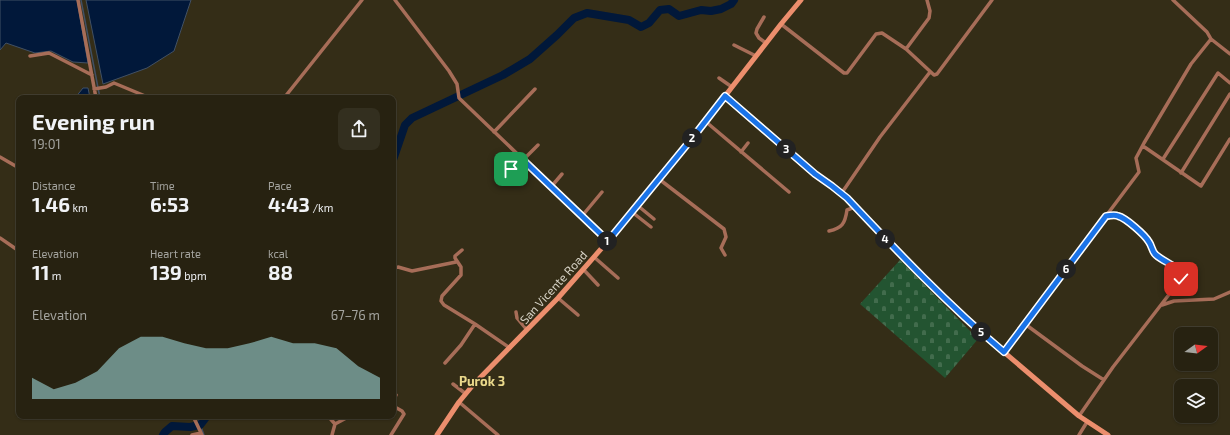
<!DOCTYPE html>
<meta charset="utf-8">
<style>
:root{--surface:#272211;--page:#332f1f;--text:#f1f3f6;--muted:#a4a49f;--line:#433f31;--accent:#8bbbb9}
body{margin:0;font-family:"Exo 2",sans-serif;background:var(--page);color:var(--text);height:100vh;display:flex;flex-direction:column;font-size:15px;white-space:nowrap}
*{box-sizing:border-box;margin:0}
p{font-size:13px;color:var(--muted)}
.icon{flex:none;width:22px;height:22px;fill:none;stroke:currentColor;stroke-width:2;stroke-linecap:round;stroke-linejoin:round}
.map{position:relative;flex:1;overflow:hidden}
.panel{position:absolute;left:16px;top:95px;width:380px;height:324px;display:flex;flex-direction:column;background:var(--surface);border-radius:8px;box-shadow:0 1px 3px #0004,0 0 0 1px var(--line)}
.panel>*{flex:none}
.needle{width:26px;rotate:75deg}
.tools{position:absolute;left:1174px;top:327px;display:grid;gap:8px}
.tools a{display:grid;place-items:center;width:44px;height:44px;border-radius:8px;background:var(--surface);box-shadow:0 1px 3px #0004,0 0 0 1px var(--line);font-size:20px}
.pin{position:absolute;display:grid;place-items:center;width:34px;height:34px;color:#fff;margin:-17px;border-radius:8px;box-shadow:0 2px 6px #0006}
.km{position:absolute;width:20px;height:20px;margin:-10px;border-radius:50%;background:#222;color:#fff;font-size:11px;line-height:20px;text-align:center}
.round{display:grid;place-items:center;flex:none;width:42px;height:42px;border-radius:8px;background:var(--page)}
.summary{display:flex;align-items:center;justify-content:space-between;height:68px;padding:0 16px}
h1{font-size:22px;font-weight:700;line-height:30px}
.stats{display:grid;grid-template-columns:repeat(3,1fr);gap:6px;height:68px;padding:4px 16px}
.stats div{display:grid;align-content:center}
.stats b{font-size:20px;font-weight:700}
.stats small{font-size:11px;font-weight:400}
.stats p{font-size:11px}
.chart{height:112px;padding:8px 16px}
.chart p{display:flex;justify-content:space-between}
.chart svg{width:100%;height:72px;margin-top:4px;fill:var(--accent);opacity:.7}
.map>svg:first-child{display:block}
.cemetery{fill:url(#cemetery-stones)}
.water{fill:#01183a;stroke:#415064}
.lines{fill:none;stroke-linecap:round;stroke-linejoin:round}
.stream{stroke:#415064;stroke-width:1.5}
.river{stroke:#01183a;stroke-width:8}
.street{stroke:#a76d58;stroke-width:3.5}
.secondary{stroke:#ec8e6d;stroke-width:5}
.route-casing{stroke:#fff;stroke-width:8}
.route{stroke:#1a73e8;stroke-width:5}
.labels{text-anchor:middle;dominant-baseline:central;stroke-width:3.5;stroke-linejoin:round;paint-order:stroke}
.street-label{font-size:12px;fill:#d7d3c6;stroke:#342d17}
.neighbourhood-label{font-size:13px;font-weight:bold;fill:#ead98b;stroke:#342d17}
</style>
<div class="map">
<svg width="1230" height="435" viewBox="0 0 1230 435">
<defs>
<pattern id="cemetery-stones" width="16" height="16" patternUnits="userSpaceOnUse"><rect width="16" height="16" fill="#235431"/><path d="M2 7V4a2 2 0 0 1 4 0v3zM10 15v-3a2 2 0 0 1 4 0v3z" fill="#426c4d"/></pattern>
</defs>
<rect width="100%" height="100%" fill="#342d17"/>
<path class="cemetery" d="M900,260l78,79 -33,39 -85,-74z"/>
<path class="water" d="M0,0h77l11,63 -15,-1 -22,-11 -16,2 -29,-10 -6,7z
M86,0h105l-17,51 -27,17 -44,16z
M83,88h5l2,10h-15z"/>
<g class="lines">
<path class="stream" d="M81,0l19,98
M197,416l7,19"/>
<path class="river" d="M393,160l12,-35 7,-7 91,-43 27,-16 27,-24 17,-17 13,-5 42,7 12,7 8,-4 11,-13 9,-1 10,7 22,-6 10,1 10,-2 10,-5 3,-4
M163,435l2,-3 7,-6 18,1 10,-2 7,-9"/>
<path class="street" d="M78,0l18,98
M395,0l54,71 8,13 2,14 149,143
M1173,0l34,32 4,7 19,15
M764,17l-7,12 -1,4 3,5 7,5
M781,24l63,49h3l29,-39 6,-1 24,16 28,26 3,-1 55,-74
M734,45l22,11
M906,49l23,-31 1,-7 -3,-11
M30,56l19,-3 43,22
M719,78l13,9
M94,89l12,-2 8,-4 36,15
M284,98l78,-98
M705,121l84,71
M494,132l41,-43
M1143,146l58,40 29,-47
M741,152l7,-9
M0,157l19,11
M1163,159l55,-86 12,10
M523,160l15,-15
M511,169l10,-11
M1181,173l49,-79
M659,179l65,50 2,8 -5,11 4,7
M551,187l11,-13
M841,194l39,-57 50,-65
M637,205l17,14
M632,212l19,15
M582,216l20,-24
M829,231c13,-3 16,-7 18,-21l8,-3
M0,238l19,13
M462,250l-7,6v2l6,9v8l-19,21 -1,5 3,4 31,19 35,24
M594,257l24,21
M393,269l5,-2 14,4 44,-9
M583,269l15,16
M558,298l20,17
M1162,305l12,-4 40,-2 16,-7
M516,312l1,6 10,12
M1025,324l57,42 22,14
M1004,352l135,-180 -3,-14 8,-15 47,-79 20,-25
M445,363l16,-18 14,-21
M453,384l13,10
M393,400l3,-5
M459,402l39,33
M193,416l9,19
M328,416l7,8
M1079,416l34,-49 68,-88 1,-5c-6,-9 -18,-12 -26,-19 -4,-3 -4,-9 -7,-13 -4,-7 -23,-24 -31,-26 -4,-2 -8,0 -12,0
M192,435l9,-2
M332,435l3,-11 15,-8
M391,435l13,-21 -2,-3 -9,-5
M1079,435l8,-13"/>
<path class="secondary" d="M725,96l90,78 17,12 15,12 59,62 79,76 94,80 29,19
M437,435l22,-33 14,-17 85,-87 50,-57 86,-105 87,-112 20,-24"/>
</g>
<g class="lines">
<defs>
<path id="route" d="M511,169l10,-11 87,83 86,-105 31,-40 90,78 17,12 15,12c50,53 101,107 157,154l102,-136c4,0 8,-2 12,0 8,2 27,19 31,26 3,4 3,10 7,13 8,7 20,10 26,19l-1,5"/>
</defs>
<use href="#route" class="route-casing"/>
<use href="#route" class="route"/>
</g>
<g class="labels">
<g class="street-label">
<text transform="translate(553 287) rotate(-48)">San Vicente Road</text>
</g>
<g class="neighbourhood-label">
<text x="482" y="381">Purok 3</text>
</g>
</g>
</svg>
<div class="tools">
<a><svg class="needle" viewBox="-14 -14 28 28"><path d="M0-13l5 13h-10z" fill="#e53935"/><path d="M0 13l5-13h-10z" fill="#a4a49f"/></svg></a>
<a><svg class="icon" aria-label="layers" viewBox="0 0 24 24"><path d="M12 4l9 5-9 5-9-5zM3 14l9 5 9-5"/></svg></a>
</div>
<div class="pin" style="left:511px;top:169px;background:#1e9e55"><svg class="icon" aria-label="arrive" viewBox="0 0 24 24"><path d="M6 21V4h12l-3 4 3 4H6"/></svg></div>
<div class="pin" style="left:1181px;top:279px;background:#d93025"><svg class="icon" aria-label="check" viewBox="0 0 24 24"><path d="M5 12l5 5 9-10"/></svg></div>
<b class="km" style="left:607px;top:241px">1</b>
<b class="km" style="left:692px;top:138px">2</b>
<b class="km" style="left:786px;top:149px">3</b>
<b class="km" style="left:885px;top:239px">4</b>
<b class="km" style="left:981px;top:332px">5</b>
<b class="km" style="left:1066px;top:269px">6</b>
<section class="panel">
<div class="summary"><div><h1>Evening run</h1><p>19:01</p></div><a class="round"><svg class="icon" aria-label="share" viewBox="0 0 24 24"><path d="M12 15V3M7 8l5-5 5 5M5 13v7h14v-7"/></svg></a></div>
<div class="stats">
<div><p>Distance</p><b>1.46<small> km</small></b></div>
<div><p>Time</p><b>6:53</b></div>
<div><p>Pace</p><b>4:43<small> /km</small></b></div>
</div>
<div class="stats">
<div><p>Elevation</p><b>11<small> m</small></b></div>
<div><p>Heart rate</p><b>139<small> bpm</small></b></div>
<div><p>kcal</p><b>88</b></div>
</div>
<div class="chart"><p><span>Elevation</span>67–76 m</p>
<svg viewBox="0 0 160 44" preserveAspectRatio="none"><path d="M0 44V31L10 38L20 34L30 27L40 13L50 6L60 6L70 10L80 13L90 13L100 10L110 6L120 10L130 10L140 13L150 24L160 31V44z"/></svg>
</div>
</section>
</div>
